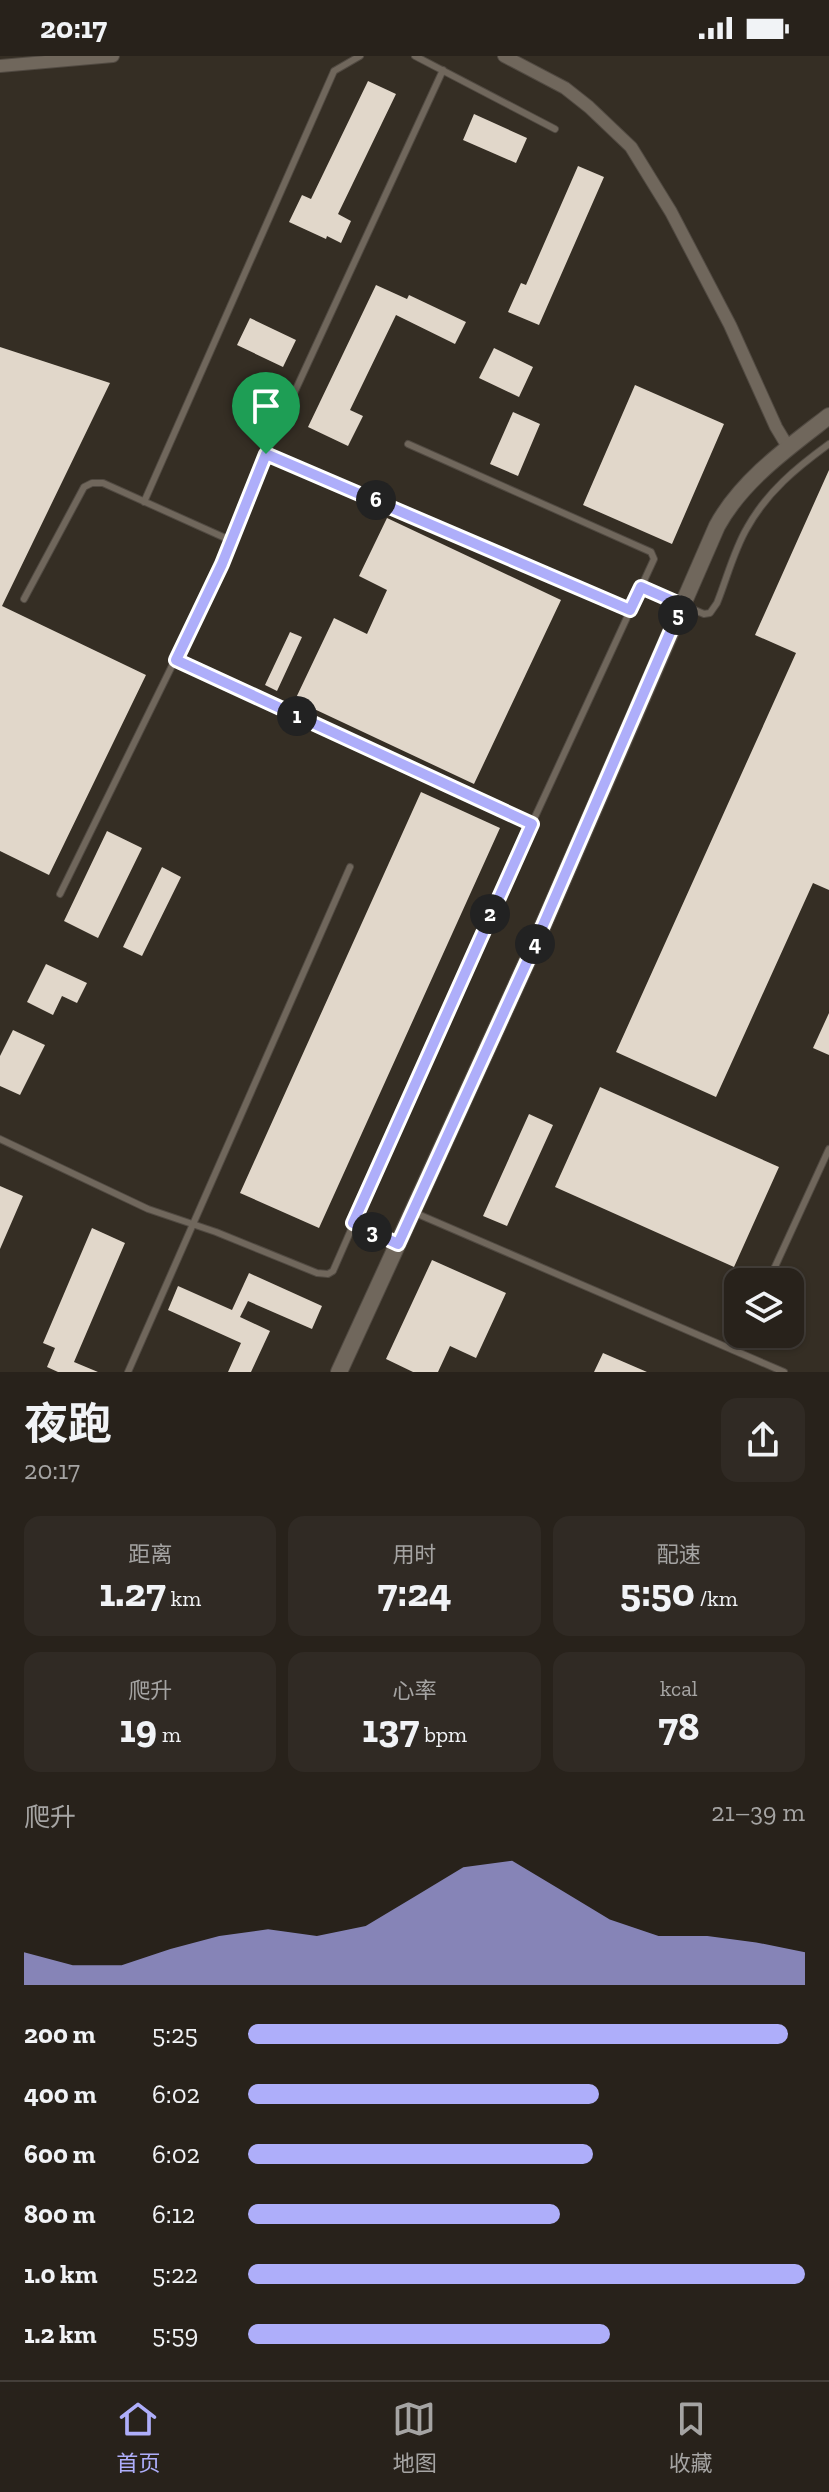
<!DOCTYPE html>
<html lang="zh">
<meta charset="utf-8">
<style>
:root{--surface:#28221b;--page:#302a24;--text:#f1f3f6;--muted:#a5a4a3;--line:#443f3a;--accent:#aeaefa}
body{margin:0;font-family:"Zilla Slab","Noto Sans SC",serif;background:var(--page);color:var(--text);height:100vh;display:flex;flex-direction:column;font-size:30px;white-space:nowrap}
*{box-sizing:border-box;margin:0}
p{font-size:26px;color:var(--muted)}
.icon{flex:none;width:44px;height:44px;fill:none;stroke:currentColor;stroke-width:2;stroke-linecap:round;stroke-linejoin:round}
.map{position:relative;height:1316px;overflow:hidden}
.drawer{display:flex;flex-direction:column;background:var(--surface);flex:1}
.drawer>*{flex:none}
.buttons{position:absolute;left:724px;top:1212px;display:grid;gap:16px}
.buttons a{display:grid;place-items:center;width:80px;height:80px;border-radius:16px;background:var(--surface);box-shadow:0 2px 6px #0004,0 0 0 2px var(--line);font-size:40px}
.pin{position:absolute;display:grid;place-items:center;width:68px;height:68px;color:#fff;margin:-82px -34px;border-radius:50% 50% 50% 0;rotate:-45deg;box-shadow:0 0 8px #0007}
.pin .icon{rotate:45deg}
.km{position:absolute;width:40px;height:40px;margin:-20px;border-radius:50%;background:#222;color:#fff;font-size:22px;line-height:40px;text-align:center}
.round{display:grid;place-items:center;flex:none;width:84px;height:84px;border-radius:16px;background:var(--page)}
.overview{display:flex;align-items:center;justify-content:space-between;height:136px;padding:0 24px}
h1{font-size:44px;font-weight:700;line-height:60px}
.figures{display:grid;grid-template-columns:repeat(3,1fr);gap:12px;height:136px;padding:8px 24px}
.figures div{display:grid;align-content:center;border-radius:16px;background:var(--page);text-align:center}
.figures b{font-size:40px;font-weight:700}
.figures small{font-size:22px;font-weight:400}
.figures p{font-size:22px}
.chart{height:224px;padding:16px 24px}
.chart p{display:flex;justify-content:space-between}
.chart svg{width:100%;height:144px;margin-top:8px;fill:var(--accent);opacity:.7}
ul{padding:0 24px;list-style:none;font-size:26px}
li{display:grid;grid-template-columns:128px 96px 1fr;align-items:center;height:60px}
li i{height:20px;border-radius:10px;background:var(--accent)}
.status{display:flex;justify-content:space-between;align-items:center;height:56px;padding:0 40px;background:var(--surface);direction:ltr}
.status svg{height:22px;fill:currentColor}
.dock{display:flex;justify-content:space-around;align-items:center;height:112px;border-top:2px solid var(--line);background:var(--surface);font-size:22px;color:var(--muted)}
.dock a{display:grid;justify-items:center;gap:4px}
.dock .active{color:var(--accent)}
.map>svg:first-child{display:block}
.building{fill:#e1d7ca}
.lines{fill:none;stroke-linecap:round;stroke-linejoin:round}
.service-casing{stroke:#514a42;stroke-width:8}
.minor-casing{stroke:#514a42;stroke-width:14}
.tertiary-casing{stroke:#514a42;stroke-width:18}
.service{stroke:#70675c;stroke-width:6}
.minor{stroke:#70675c;stroke-width:12}
.tertiary{stroke:#70675c;stroke-width:16}
.route-casing{stroke:#fff;stroke-width:16}
.route{stroke:#aeaefa;stroke-width:10}
</style>
<div class="status"><b>20:17</b><svg viewBox="0 0 49 12"><path d="M0 12V9h3v3zM5 12V6h3v6zM10 12V3h3v9zM15 12V0h3v12zM26 1h20v11H26zM47 4h2v5h-2z"/></svg></div>
<div class="map">
<svg width="829" height="1316" viewBox="0 0 829 1316">
<rect width="100%" height="100%" fill="#352e24"/>
<path class="building" d="M368,25l28,13 -58,120 13,7 -10,22 -14,-7 -1,3 -37,-17 13,-27 9,4z
M474,58l53,24 -11,25 -53,-23z
M578,110l26,11 -65,148 -31,-13 13,-29 5,2z
M376,229l31,14 2,-4 57,27 -11,22 -59,-29 -46,95 13,6 -15,30 -40,-19z
M250,262l46,22 -13,27 -46,-22z
M0,291l110,36 -108,223 144,69 -97,200 -49,-24z
M494,292l39,19 -14,30 -40,-19z
M635,329l89,39 -52,120 -89,-39z
M513,356l27,12 -22,52 -28,-12z
M829,414v420l-16,-7 -97,214 -100,-45 180,-399 -41,-18z
M387,462l174,82 -87,184 -179,-84 39,-82 33,16 20,-44 -28,-14z
M290,576l12,5 -25,54 -12,-6z
M421,736l79,36 -181,400 -79,-35z
M107,775l35,17 -44,90 -34,-17z
M162,811l19,10 -39,79 -19,-9z
M46,908l41,19 -10,20 -15,-7 -9,19 -26,-13z
M829,957v42l-16,-7z
M13,974l32,15 -25,50 -20,-9v-30z
M600,1031l179,80 -45,100 -179,-80z
M529,1058l24,11 -46,101 -24,-10z
M0,1130l23,10 -23,53z
M92,1172l33,15 -51,119 24,10h-40l-11,-5 8,-19 -12,-5z
M432,1204l74,33 -30,65 -26,-12 -12,26h-25l-27,-13z
M249,1217l73,33 -10,23 -64,-28 -8,16 30,14 -19,41h-23l13,-29 -73,-33 10,-24 54,24z
M603,1297l44,19h-53z"/>
<g class="lines">
<defs>
<path id="service" d="M415,0l140,73
M266,398l364,156
M144,446l190,-431 26,-15
M641,531l63,27 6,-1 7,-10c10,-25 17,-53 30,-75 20,-36 49,-60 82,-84
M24,543l60,-112 8,-4h11l129,58
M176,604l356,164
M60,838l162,-330 44,-110 177,-384
M0,1083l148,70 68,23 101,41 11,1 5,-3 135,-309 186,-403 -3,-7 -243,-108
M413,1156l371,160
M353,1167l44,20
M768,1226l61,-133
M736,1295l8,-17
M128,1316l222,-505"/>
<path id="minor" d="M504,0l61,32 24,19 42,40 40,65 59,113 46,102 12,20
M0,10l113,-10"/>
<path id="tertiary" d="M339,1316l192,-419 186,-427c25,-46 72,-79 112,-110"/>
</defs>
<use href="#service" class="service-casing"/>
<use href="#minor" class="minor-casing"/>
<use href="#tertiary" class="tertiary-casing"/>
<use href="#service" class="service"/>
<use href="#minor" class="minor"/>
<use href="#tertiary" class="tertiary"/>
</g>
<g class="lines">
<defs>
<path id="route" d="M266,398l364,156 11,-23 41,18 -151,348 -133,291 -45,-21 179,-399 -356,-164 46,-96z"/>
</defs>
<use href="#route" class="route-casing"/>
<use href="#route" class="route"/>
</g>
</svg>
<div class="buttons">
<a><svg class="icon" aria-label="layers" viewBox="0 0 24 24"><path d="M12 4l9 5-9 5-9-5zM3 14l9 5 9-5"/></svg></a>
</div>
<div class="pin" style="left:266px;top:398px;background:#1e9e55"><svg class="icon" aria-label="arrive" viewBox="0 0 24 24"><path d="M6 21V4h12l-3 4 3 4H6"/></svg></div>
<b class="km" style="left:297px;top:660px">1</b>
<b class="km" style="left:490px;top:858px">2</b>
<b class="km" style="left:372px;top:1176px">3</b>
<b class="km" style="left:535px;top:888px">4</b>
<b class="km" style="left:678px;top:559px">5</b>
<b class="km" style="left:376px;top:444px">6</b>
</div>
<section class="drawer">
<div class="overview"><div><h1>夜跑</h1><p>20:17</p></div><a class="round"><svg class="icon" aria-label="share" viewBox="0 0 24 24"><path d="M12 15V3M7 8l5-5 5 5M5 13v7h14v-7"/></svg></a></div>
<div class="figures">
<div><p>距离</p><b>1.27<small> km</small></b></div>
<div><p>用时</p><b>7:24</b></div>
<div><p>配速</p><b>5:50<small> /km</small></b></div>
</div>
<div class="figures">
<div><p>爬升</p><b>19<small> m</small></b></div>
<div><p>心率</p><b>137<small> bpm</small></b></div>
<div><p>kcal</p><b>78</b></div>
</div>
<div class="chart"><p><span>爬升</span>21–39 m</p>
<svg viewBox="0 0 160 44" preserveAspectRatio="none"><path d="M0 44V34L10 38L20 38L30 33L40 29L50 27L60 29L70 26L80 17L90 8L100 6L110 15L120 24L130 29L140 29L150 31L160 34V44z"/></svg>
</div>
<ul>
<li><b>200 m</b>5:25<i style="width:97%"></i></li>
<li><b>400 m</b>6:02<i style="width:63%"></i></li>
<li><b>600 m</b>6:02<i style="width:62%"></i></li>
<li><b>800 m</b>6:12<i style="width:56%"></i></li>
<li><b>1.0 km</b>5:22<i style="width:100%"></i></li>
<li><b>1.2 km</b>5:59<i style="width:65%"></i></li>
</ul>
</section>
<nav class="dock">
<a class="active"><svg class="icon" aria-label="home" viewBox="0 0 24 24"><path d="M3 11l9-7 9 7M6 9v11h12V9"/></svg>首页</a>
<a><svg class="icon" aria-label="map" viewBox="0 0 24 24"><path d="M3 6l6-2 6 2 6-2v14l-6 2-6-2-6 2zM9 4v14M15 6v14"/></svg>地图</a>
<a><svg class="icon" aria-label="saved" viewBox="0 0 24 24"><path d="M7 4h10v16l-5-4-5 4z"/></svg>收藏</a>
</nav>
